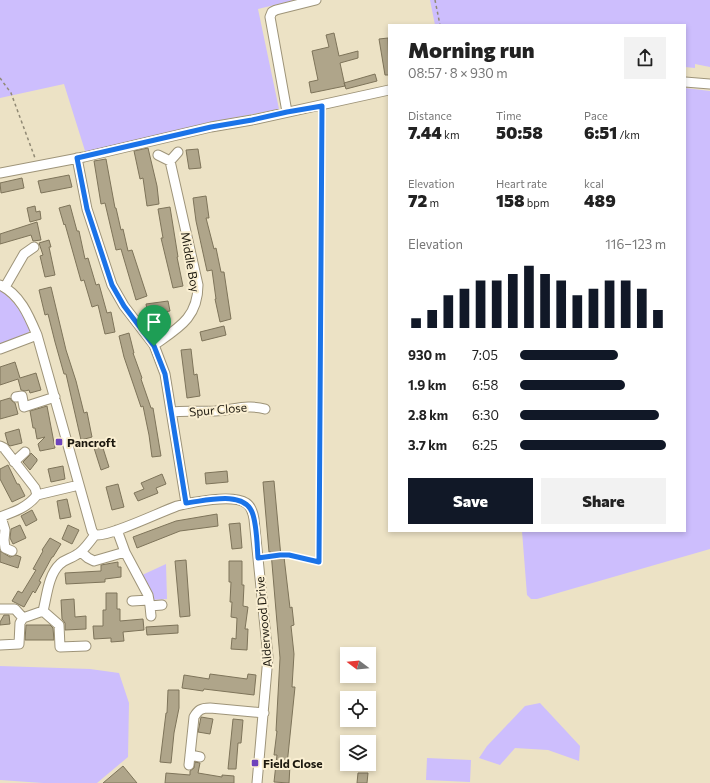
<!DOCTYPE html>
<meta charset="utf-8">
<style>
:root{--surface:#fff;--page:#f2f2f2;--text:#222;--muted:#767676;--accent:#111827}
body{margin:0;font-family:Commissioner,sans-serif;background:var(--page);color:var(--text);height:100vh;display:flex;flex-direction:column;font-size:15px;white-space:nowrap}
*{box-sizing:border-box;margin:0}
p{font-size:13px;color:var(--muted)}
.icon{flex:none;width:22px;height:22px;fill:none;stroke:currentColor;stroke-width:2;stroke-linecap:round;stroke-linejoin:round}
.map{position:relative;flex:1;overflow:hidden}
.sheet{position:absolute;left:388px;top:24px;width:298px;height:508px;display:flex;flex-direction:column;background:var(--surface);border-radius:0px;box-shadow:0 2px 6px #0003}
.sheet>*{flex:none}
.needle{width:26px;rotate:286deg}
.tools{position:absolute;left:340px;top:647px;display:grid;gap:8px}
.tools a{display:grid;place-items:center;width:36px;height:36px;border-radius:0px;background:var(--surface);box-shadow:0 2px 6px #0003;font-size:20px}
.pin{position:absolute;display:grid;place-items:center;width:34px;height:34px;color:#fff;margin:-41px -17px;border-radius:50% 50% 50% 0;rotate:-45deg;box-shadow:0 0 4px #0007}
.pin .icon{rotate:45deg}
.round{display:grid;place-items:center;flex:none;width:42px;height:42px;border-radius:0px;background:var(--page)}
.headline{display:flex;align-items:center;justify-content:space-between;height:68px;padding:0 20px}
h1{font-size:22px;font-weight:800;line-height:30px}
.metrics{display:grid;grid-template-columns:repeat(3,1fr);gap:6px;height:68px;padding:4px 20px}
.metrics div{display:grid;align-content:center}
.metrics b{font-size:17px;font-weight:800}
.metrics small{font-size:11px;font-weight:400}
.metrics p{font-size:11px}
.chart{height:112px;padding:8px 20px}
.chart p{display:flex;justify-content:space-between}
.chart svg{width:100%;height:72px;margin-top:4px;stroke:var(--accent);stroke-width:6}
.cta{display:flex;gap:8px;margin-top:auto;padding:8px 20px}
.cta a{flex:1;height:46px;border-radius:0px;background:var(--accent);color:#fff;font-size:16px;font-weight:800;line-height:46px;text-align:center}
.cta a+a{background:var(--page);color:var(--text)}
ul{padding:0 20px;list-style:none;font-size:13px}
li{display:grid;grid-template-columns:64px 48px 1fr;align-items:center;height:30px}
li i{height:10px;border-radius:5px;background:var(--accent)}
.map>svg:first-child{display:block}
.green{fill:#cdbefd}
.building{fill:#afa58a;stroke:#7e745a}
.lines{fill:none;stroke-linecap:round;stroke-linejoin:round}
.minor-casing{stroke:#9e9479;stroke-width:11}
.path{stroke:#908974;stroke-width:1.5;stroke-dasharray:3 3;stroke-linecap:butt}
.minor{stroke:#fff;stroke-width:9}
.route-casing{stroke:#fff;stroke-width:8}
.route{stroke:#1a73e8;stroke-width:5}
.poi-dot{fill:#6e43bc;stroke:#faefd2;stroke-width:1.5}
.labels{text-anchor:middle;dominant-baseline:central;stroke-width:4;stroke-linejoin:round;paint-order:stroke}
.street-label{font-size:12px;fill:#1d190f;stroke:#faefd2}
.poi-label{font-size:12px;font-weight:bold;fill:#1d190f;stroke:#faefd2;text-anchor:start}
</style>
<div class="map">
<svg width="710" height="783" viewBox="0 0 710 783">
<rect width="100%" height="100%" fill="#ece2c5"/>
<path class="green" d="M0,0h295l-37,9 21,100 -63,12 -50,15 -80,18 -22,-70 -64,14z
M430,0h280v67l-15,-3v4l-10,-1v-42h-250z
M685,88l25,3v458l-173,50h-6l-4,-4 -5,-64h163z
M0,290c14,11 23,23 30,40l-3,5 -27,10z
M166,564l1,35 -16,1 -11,-24z
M0,666l90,3 29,4 10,30 -1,54 -31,26h-54l-43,-3z
M540,703l40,43 -1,15 -31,-11 -33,-2 -15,17 -21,-7 8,-12 38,-40z
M427,758l44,2 -1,22 -44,-2z"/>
<path class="building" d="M334,33l5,23 19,-5v7l-18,5 5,23 -34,7 -2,-11 9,-2 -6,-29 17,-4 -3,-12z
M388,38l1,37h-4l-6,-36z
M375,74l2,7 -31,8 -2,-6z
M148,148l9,38 2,18 -12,2 -4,-28 -3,1 -6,-28z
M198,149l3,19 -12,1 -3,-19z
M106,159l9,49h1l5,22 2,-1 5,22 4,-1 15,46 -11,4 -15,-51 -5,1 -11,-47 -4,1 -7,-43z
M69,175l3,12 -31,6 -3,-12z
M22,178l2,10 -23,5 -1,-10z
M206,196l3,22h-3l8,31 2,-1 5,24h3l7,47 -11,3 -5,-23h1l-4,-29 -5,1 -11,-50 -3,-23z
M70,205l7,26h2l6,28 3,-1 8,27 3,-1 8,29 4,-1 4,20 -10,2 -7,-29 -6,2 -8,-27 -3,1 -16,-57 -1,1 -5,-17z
M35,206l1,6 4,-1 1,8 -11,3 -3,-14z
M170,207l8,50h-1l6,29 -10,2 -12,-50h2l-5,-29z
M37,222l4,18 -8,1 -2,-6 -31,9v-10z
M49,240l2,7h-2l6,28 -10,2 -5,-21 3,-1 -4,-12z
M51,287l15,63 10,31 8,32 3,-1 5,25 -11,3 -15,-66h-2l-9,-32 -7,-28 -3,1 -6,-25z
M168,301l2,10 -22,4 -2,-11z
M224,326l2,9 -24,6 -2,-9z
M129,333l5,20h-1l9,25 -1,1 10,29h2l8,48 -9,1 -3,-22 -6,-29 -2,1 -17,-50 -5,-21z
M191,349l3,26 3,-1 3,22 -13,2 -6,-48z
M15,362l5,16 16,-5 5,17 -11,3 -1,-3 -4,1 -4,-1 -3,-11 -18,6v-18z
M10,398l2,3 3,2 3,11 -18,5v-18z
M47,406l8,42 -15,3 -2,-7 7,-7 -8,2 -2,-11h-2l-3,-17z
M19,429l3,14 -12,3 -2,-2 -3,-11z
M102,445l7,22 -8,3 -7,-22z
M31,453l6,6v2l-7,9 -7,-8 6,-6z
M8,465l9,19h2l6,12 -13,6 -12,-23v-10z
M63,466l2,13 -14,3 -3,-13z
M227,471l1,11 -22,2 -1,-11z
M162,474l4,10 -10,4 2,5 -20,8 -4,-8 10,-4 -3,-6z
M274,481l7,76h3l6,51 2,-1 2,18 -3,1 3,28 -2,33h3l-8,78h3l-1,18 -15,-1 3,-27h-3l3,-24h-1l4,-73 -9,-106h-2l-6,-70z
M118,484l6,23 -12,3 -6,-23z
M67,499l4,18 -11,2 -3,-18z
M32,510l5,10 -11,6 -5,-10z
M217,514l1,12 -38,5 -43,17 -4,-11 43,-16z
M240,523l2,25 -10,1 -3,-25z
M20,525l6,13 -13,6 -3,-6 1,-9z
M68,525l11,5 -7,14 -10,-5z
M50,538l11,6 -8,13h-1l-13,24 2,1 -6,11 -2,-2 -9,16 -12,-6 6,-10 4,2 14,-23 -3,-1 10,-18 -1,-1z
M0,551l10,6 6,-2 5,2 -3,11 -18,-6z
M186,560l4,56 -10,1 -5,-56z
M229,561h13v24h2l-1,21 5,1 -3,22h3l-1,21 -16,-1 1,-11 4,1 1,-21 -6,-1 1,-15h-2l1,-20h-2z
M118,562v5h3v10l-16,2v3l-39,2 -1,-11 36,-2v-6z
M106,593h11v16h3v12l23,-2 1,11 -21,2 1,9 -13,1v-4l-17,1 -1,-13h10v-16h3z
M74,599l1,18 11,-1v13l-21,1v-7l-3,-4 -1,-19z
M4,615h5l1,9 -10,1v-3z
M26,625h24l3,3 1,12h-29z
M178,625v8l-31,2 -1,-8z
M210,674l37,5 1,-5 8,1 -2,20 -50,-6 -1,2 -21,-3 2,-13 25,4z
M168,690h11v18l-5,25 -3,30 -11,-1 6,-49h1z
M201,717l12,2 -3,15 -12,-2z
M233,719l10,1 -2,23h-3l-2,26h-8z
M195,762l5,1 -2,10 24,4v-2l12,1v7h-69l1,-10 24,2v-4l4,-3z
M123,766l14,17h-34z
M358,773h10l-1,10h-10z"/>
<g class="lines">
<defs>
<path id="minor" d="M685,82l25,2
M287,112l-17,-95 2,-5 4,-2 40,-10
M158,155l12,6 8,-9
M77,158l10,51 25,76 12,21 30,39 11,29 21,129
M0,173l84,-16 127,-30 41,-7 137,-30
M0,285c20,9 29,31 37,50l55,196 3,4
M5,287l19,-33 10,-7
M154,345c24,-17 44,-27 44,-60l-28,-124
M0,349l37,-14
M16,397l6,-1 2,11 31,-10
M171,412c15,-1 29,-1 44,-1 18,-1 33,-7 50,-2
M0,446l4,2 31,40 2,7c-9,12 -23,17 -37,22
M14,462l11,-10
M37,495l42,-10
M1,517l4,13 -1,10 1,8 7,3
M95,535c14,2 65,-23 82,-29 15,-4 56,-12 69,-3 5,3 7,10 8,16l14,138 -11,126
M81,552l7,6 6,3 31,-9 -8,-22
M125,552l23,43 2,11 12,-1
M132,601l17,-1
M150,606l1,10
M0,609h15l8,9 20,-7
M43,611c4,-15 5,-36 17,-47 5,-5 10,-5 16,-9 8,-4 13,-13 19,-20
M43,611l16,14 1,22 26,-1
M0,645l19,-1 1,-21 3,-5
M190,755l10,2
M189,765l5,-48c4,-7 7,-9 16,-9l54,5"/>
</defs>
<use href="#minor" class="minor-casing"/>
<path class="path" d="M435,0l5,25
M0,78l11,15 24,65
M266,557c20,-3 34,0 53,5l3,-448"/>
<use href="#minor" class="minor"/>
</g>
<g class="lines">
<defs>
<path id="route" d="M322,106l-3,456 -30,-7h-9l-22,3c-1,-13 -1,-34 -6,-46 -9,-22 -47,-11 -66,-9l-21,-129 -11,-28 -30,-40 -12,-21 -25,-76 -10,-51 134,-31 41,-7 35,-8z"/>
</defs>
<use href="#route" class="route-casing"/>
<use href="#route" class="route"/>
</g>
<g class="poi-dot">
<rect x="55" y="438" width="8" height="8" rx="2"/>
<rect x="251" y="759" width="8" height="8" rx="2"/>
</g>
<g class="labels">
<g class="street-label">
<text transform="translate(191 262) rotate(80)">Middle Boy</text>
<text transform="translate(218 409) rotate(-5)">Spur Close</text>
<text transform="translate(263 622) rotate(-95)">Alderwood Drive</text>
</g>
<g class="poi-label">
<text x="67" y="442">Pancroft</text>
<text x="263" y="763">Field Close</text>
</g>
</g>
</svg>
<div class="tools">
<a><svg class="needle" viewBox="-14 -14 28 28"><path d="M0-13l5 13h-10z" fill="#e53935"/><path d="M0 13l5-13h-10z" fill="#767676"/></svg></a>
<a><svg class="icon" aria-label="locate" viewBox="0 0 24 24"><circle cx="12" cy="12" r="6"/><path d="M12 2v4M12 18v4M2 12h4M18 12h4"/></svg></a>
<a><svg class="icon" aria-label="layers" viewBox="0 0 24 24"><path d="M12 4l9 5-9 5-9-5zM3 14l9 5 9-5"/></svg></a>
</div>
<div class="pin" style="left:154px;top:346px;background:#1e9e55"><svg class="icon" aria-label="arrive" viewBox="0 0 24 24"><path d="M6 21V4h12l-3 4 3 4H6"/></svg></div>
<section class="sheet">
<div class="headline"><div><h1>Morning run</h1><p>08:57 · 8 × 930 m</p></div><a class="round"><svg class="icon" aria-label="share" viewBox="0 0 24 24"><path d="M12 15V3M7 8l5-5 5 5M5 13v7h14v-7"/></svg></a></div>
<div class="metrics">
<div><p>Distance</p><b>7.44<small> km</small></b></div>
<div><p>Time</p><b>50:58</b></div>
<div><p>Pace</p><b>6:51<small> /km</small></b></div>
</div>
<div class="metrics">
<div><p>Elevation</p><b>72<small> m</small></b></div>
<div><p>Heart rate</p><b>158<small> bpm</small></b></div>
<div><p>kcal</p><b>489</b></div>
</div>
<div class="chart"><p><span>Elevation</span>116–123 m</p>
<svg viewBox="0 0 160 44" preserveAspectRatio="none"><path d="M5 44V38M15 44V33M25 44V24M35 44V20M45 44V15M55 44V15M65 44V11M75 44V6M85 44V11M95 44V15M105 44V24M115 44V20M125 44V15M135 44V15M145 44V20M155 44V33"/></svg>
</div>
<ul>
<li><b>930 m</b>7:05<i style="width:67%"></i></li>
<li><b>1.9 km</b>6:58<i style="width:72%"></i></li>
<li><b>2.8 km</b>6:30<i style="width:95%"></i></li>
<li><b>3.7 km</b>6:25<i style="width:100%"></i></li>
</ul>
<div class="cta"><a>Save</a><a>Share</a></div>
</section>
</div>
